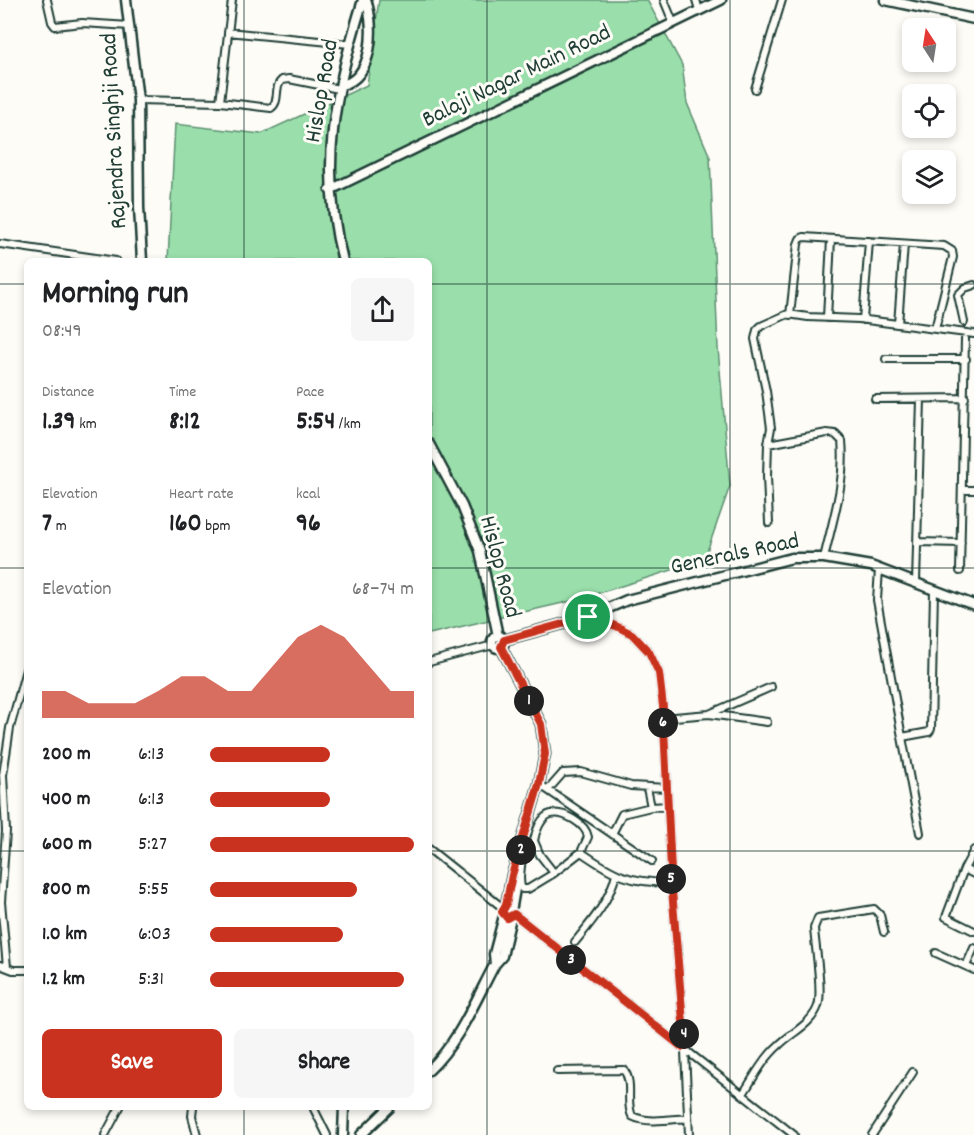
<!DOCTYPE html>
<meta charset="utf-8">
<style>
:root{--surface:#fff;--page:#f6f6f6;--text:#202124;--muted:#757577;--accent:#c8321e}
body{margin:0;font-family:Dekko,sans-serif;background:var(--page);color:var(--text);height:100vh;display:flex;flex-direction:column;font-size:22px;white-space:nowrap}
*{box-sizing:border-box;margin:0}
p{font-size:20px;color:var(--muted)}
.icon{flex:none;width:33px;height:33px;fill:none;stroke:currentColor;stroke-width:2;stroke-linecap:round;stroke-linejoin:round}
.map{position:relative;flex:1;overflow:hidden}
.side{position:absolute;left:24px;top:258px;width:408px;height:852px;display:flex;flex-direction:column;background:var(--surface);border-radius:9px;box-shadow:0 3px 9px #0003}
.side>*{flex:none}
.needle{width:39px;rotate:348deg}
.fabs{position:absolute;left:902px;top:18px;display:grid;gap:12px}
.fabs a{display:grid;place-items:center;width:54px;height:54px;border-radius:9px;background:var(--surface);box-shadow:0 3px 9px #0003;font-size:30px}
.pin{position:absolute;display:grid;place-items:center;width:51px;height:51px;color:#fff;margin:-26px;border:3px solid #fff;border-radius:50%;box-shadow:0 2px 6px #0007}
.km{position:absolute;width:30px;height:30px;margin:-15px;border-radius:50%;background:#222;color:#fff;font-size:16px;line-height:30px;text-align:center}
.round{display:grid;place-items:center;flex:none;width:63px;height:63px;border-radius:9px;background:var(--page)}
.summary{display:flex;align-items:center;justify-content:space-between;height:102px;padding:0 18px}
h1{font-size:33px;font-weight:700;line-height:45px}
.stats{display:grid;grid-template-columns:repeat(3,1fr);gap:9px;height:102px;padding:6px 18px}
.stats div{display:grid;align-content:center}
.stats b{font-size:26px;font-weight:700}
.stats small{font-size:16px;font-weight:400}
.stats p{font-size:16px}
.chart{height:168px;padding:12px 18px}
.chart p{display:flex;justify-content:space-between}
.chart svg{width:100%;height:108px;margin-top:6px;fill:var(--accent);opacity:.7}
.cta{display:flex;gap:12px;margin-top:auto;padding:12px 18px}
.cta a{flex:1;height:69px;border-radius:9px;background:var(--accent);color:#fff;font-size:24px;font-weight:700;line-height:69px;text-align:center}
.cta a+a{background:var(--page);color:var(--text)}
ul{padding:0 18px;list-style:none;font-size:20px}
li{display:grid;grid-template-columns:96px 72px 1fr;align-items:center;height:45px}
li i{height:15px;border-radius:8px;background:var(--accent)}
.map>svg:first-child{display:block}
.green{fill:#9adfab;stroke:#5c8e70;stroke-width:1.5}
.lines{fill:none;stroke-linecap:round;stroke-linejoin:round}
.street-casing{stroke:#1f3d34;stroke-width:10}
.secondary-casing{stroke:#1f3d34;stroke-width:13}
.street{stroke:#fdfcf7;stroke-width:6}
.secondary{stroke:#fdfcf7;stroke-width:8}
.route-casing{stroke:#fff;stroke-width:12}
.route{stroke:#c8321e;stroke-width:8}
.grid{fill:none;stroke:#1f3d34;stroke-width:1.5;stroke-opacity:0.55}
.labels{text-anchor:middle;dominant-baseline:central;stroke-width:6;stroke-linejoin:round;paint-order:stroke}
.street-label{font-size:24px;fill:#1f3d34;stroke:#fdfcf7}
</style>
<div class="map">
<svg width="974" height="1135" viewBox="0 0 974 1135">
<rect width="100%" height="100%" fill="#fdfcf7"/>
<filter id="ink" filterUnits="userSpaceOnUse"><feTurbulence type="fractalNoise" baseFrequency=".0167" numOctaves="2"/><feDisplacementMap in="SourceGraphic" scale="12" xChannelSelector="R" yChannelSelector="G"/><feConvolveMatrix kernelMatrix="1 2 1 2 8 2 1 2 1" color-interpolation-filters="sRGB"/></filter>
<g filter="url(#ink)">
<path class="green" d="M379,0h268l35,65 5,38 23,54 8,191 12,138 -26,74 -124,39 -151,35v-373h-261l7,-137 86,10 106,-49z"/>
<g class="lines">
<defs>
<path id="street" d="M47,0l5,22 3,4 27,-3 48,3
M664,0l9,22
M696,0l3,10
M228,32l122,12
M755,89l27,-89
M138,100l82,2 51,6c10,-7 2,-21 11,-28l7,-1 50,10
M220,102l12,-102
M0,244l116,17
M790,315l8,-71 2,-5 4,-2 140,9 8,5 1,6 -18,72
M827,318l4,-79
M863,320l6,-79
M964,322l-6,-27 7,-7 9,-3
M898,324l6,-80
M886,359h80
M875,399l90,-1
M768,444l59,-11 8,1 7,7c4,40 -9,78 -18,117
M962,490h12
M769,523l-2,-47 1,-32 3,-16 -5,-37 -11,-52 2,-9 4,-4 27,-12 20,3 51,2 115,15
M918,542l43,1
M879,569l-2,31 25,137 27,-5 2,-3 3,-138
M960,571l5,-232
M916,583l5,-184
M588,617l28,9 16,8 17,18 10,21 4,34 9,183 13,156
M429,662l64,-17
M709,714l58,8
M663,718l46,-4 62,-27
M902,737l18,96
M539,784l113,77
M647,788l4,19
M548,790l15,-17 18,-1 50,14 36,2
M612,834l10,-20 29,-7 17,-1
M429,849l74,59
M520,850c5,13 -4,27 2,39h6l23,-14 3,-2 27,-21 7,-15c-2,-13 -24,-26 -37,-23 -10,2 -16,19 -17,27l6,14 14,18
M974,850l-10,19 -18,48 28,14
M581,852c33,23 49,31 91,31
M964,869l10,5
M514,914l168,133
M575,942c17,-21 34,-40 41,-68
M936,953l38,17
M0,965l13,5h14
M966,966l8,-18
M7,967l-6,-65 5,-71 -3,-56 7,-47 17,-62
M687,1051l107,84
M685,1052l4,83
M557,1071l67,-1c10,14 1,31 8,46 15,8 39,3 56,2
M743,1094c11,-17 21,-36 36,-49 12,-12 33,-21 39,-39 5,-16 -3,-60 -4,-78l4,-10 56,-9 6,6 4,17
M193,1107l-1,9 5,19
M313,1107l14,28
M105,1135l15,-28
M872,1135l41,-63"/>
<path id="secondary" d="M126,0l12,100 1,107 3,54
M885,0l89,19
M341,85c33,-6 34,-60 25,-85
M330,190l391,-190
M343,261c-25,-96 -8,-169 20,-261
M429,444l33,62 18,45 18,85
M492 642a6 6 0 1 1 12 0a6 6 0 1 1-12 0Z
M504,640l84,-23 39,-17 165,-42h32l47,8 103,39
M501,647l40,77 4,30 -6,30 -27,91 -6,30
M512,906l4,-23
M495,964l-1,-10 10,-38
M429,1070c30,-28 47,-71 66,-106l7,-8 9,-39
M343,1135l1,-28
M361,1135l29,-28"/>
</defs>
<use href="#street" class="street-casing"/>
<use href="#secondary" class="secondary-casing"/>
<use href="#street" class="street"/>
<use href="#secondary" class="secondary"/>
</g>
</g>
<g class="lines" filter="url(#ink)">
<defs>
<path id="route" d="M588,617l28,9 16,8 17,18 10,21 4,34 9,183 13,156 -3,1 -168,-133 -7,4 -5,-6 4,-7 6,-30 27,-91 6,-30 -4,-30 -40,-77 3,-7z"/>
</defs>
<use href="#route" class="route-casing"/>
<use href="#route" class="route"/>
</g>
<path class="grid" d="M244,0v261M487,0v1135M730,0v1135M0,284h27M429,284h545M0,568h27M429,568h545M0,851h27M429,851h545M244,1107v28"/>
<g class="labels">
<g class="street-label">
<text transform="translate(517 77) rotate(-26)">Balaji Nagar Main Road</text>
<text transform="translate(323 91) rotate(-80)">Hislop Road</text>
<text transform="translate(115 131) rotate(-93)">Rajendra Singhji Road</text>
<text transform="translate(735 555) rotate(-12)">Generals Road</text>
<text transform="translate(499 567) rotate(75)">Hislop Road</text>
</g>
</g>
</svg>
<div class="fabs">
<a><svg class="needle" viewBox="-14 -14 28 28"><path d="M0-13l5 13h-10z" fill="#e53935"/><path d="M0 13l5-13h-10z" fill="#757577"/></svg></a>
<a><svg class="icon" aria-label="locate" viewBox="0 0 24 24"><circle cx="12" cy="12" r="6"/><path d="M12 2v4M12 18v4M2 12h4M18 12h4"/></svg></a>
<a><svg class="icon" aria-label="layers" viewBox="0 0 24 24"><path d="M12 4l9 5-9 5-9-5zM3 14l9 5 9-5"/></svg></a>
</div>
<div class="pin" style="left:588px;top:617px;background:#1e9e55"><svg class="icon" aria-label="arrive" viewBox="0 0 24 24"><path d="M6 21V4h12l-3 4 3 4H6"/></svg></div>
<b class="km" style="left:529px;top:701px">1</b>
<b class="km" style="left:521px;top:850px">2</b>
<b class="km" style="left:571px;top:960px">3</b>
<b class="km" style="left:684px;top:1034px">4</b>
<b class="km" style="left:671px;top:879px">5</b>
<b class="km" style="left:663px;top:723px">6</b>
<section class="side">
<div class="summary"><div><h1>Morning run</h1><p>08:49</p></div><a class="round"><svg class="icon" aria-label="share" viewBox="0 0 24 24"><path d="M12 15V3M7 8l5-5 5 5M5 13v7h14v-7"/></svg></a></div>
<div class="stats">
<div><p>Distance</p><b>1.39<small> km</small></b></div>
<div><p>Time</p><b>8:12</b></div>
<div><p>Pace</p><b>5:54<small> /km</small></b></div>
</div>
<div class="stats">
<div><p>Elevation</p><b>7<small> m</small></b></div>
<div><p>Heart rate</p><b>160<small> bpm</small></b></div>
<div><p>kcal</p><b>96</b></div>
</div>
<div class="chart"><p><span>Elevation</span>68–74 m</p>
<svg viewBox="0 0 160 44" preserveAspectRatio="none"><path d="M0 44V33L10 33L20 38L30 38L40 38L50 33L60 27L70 27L80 33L90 33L100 22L110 11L120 6L130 11L140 22L150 33L160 33V44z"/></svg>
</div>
<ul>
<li><b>200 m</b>6:13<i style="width:59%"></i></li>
<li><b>400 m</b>6:13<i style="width:59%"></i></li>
<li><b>600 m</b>5:27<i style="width:100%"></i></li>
<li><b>800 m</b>5:55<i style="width:72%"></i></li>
<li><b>1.0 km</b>6:03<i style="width:65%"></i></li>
<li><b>1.2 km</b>5:31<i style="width:95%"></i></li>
</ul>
<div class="cta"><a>Save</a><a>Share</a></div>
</section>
</div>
